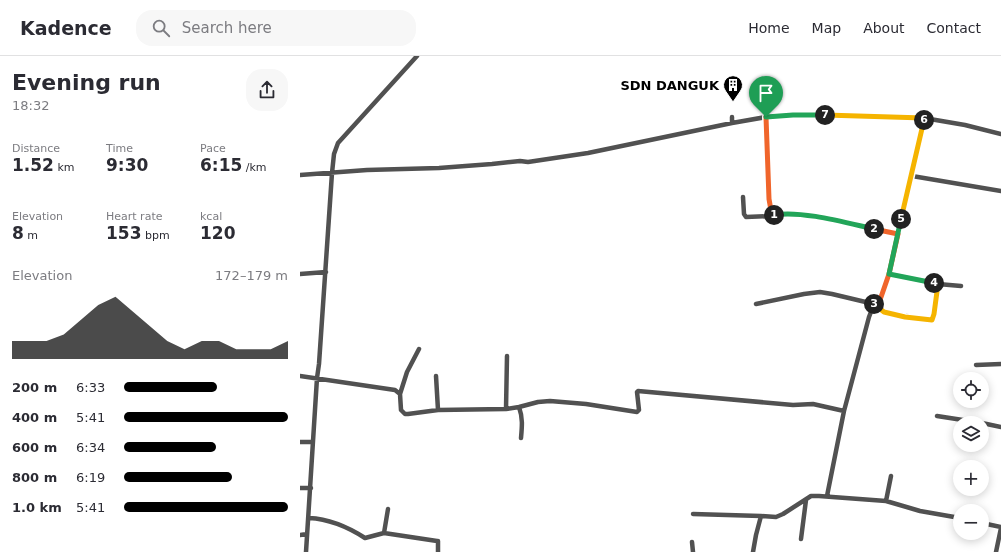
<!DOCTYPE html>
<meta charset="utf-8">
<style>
:root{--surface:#fff;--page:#f7f7f7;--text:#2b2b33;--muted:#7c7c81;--line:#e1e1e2;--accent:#000}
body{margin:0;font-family:"DejaVu Sans",sans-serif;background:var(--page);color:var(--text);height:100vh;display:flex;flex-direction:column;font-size:15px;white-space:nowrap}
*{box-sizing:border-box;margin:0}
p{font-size:13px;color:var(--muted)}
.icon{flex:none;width:22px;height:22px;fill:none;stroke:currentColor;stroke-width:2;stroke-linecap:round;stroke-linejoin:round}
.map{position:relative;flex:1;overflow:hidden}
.side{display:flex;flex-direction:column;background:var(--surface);width:300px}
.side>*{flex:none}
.controls{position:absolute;left:653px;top:316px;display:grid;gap:8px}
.controls a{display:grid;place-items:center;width:36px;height:36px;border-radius:50%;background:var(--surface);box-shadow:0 2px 10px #0003;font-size:20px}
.pin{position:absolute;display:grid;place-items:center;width:34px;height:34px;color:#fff;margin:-41px -17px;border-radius:50% 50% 50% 0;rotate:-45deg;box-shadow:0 0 4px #0007}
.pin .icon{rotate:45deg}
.km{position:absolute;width:20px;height:20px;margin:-10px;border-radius:50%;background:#222;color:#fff;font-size:11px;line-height:20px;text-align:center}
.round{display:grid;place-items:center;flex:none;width:42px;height:42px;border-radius:16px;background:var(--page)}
.head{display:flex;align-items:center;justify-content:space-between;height:68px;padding:0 12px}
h1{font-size:22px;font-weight:600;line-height:30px}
.stats{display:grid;grid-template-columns:repeat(3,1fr);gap:6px;height:68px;padding:4px 12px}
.stats div{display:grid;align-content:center}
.stats b{font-size:17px;font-weight:600}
.stats small{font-size:11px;font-weight:400}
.stats p{font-size:11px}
.chart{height:112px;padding:8px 12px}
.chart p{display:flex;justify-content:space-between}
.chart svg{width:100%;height:72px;margin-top:4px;fill:var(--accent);opacity:.7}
ul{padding:0 12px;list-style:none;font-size:13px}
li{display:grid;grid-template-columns:64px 48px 1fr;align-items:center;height:30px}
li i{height:10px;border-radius:5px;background:var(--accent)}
header{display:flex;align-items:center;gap:24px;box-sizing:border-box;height:56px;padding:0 20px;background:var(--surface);border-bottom:1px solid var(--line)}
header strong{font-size:19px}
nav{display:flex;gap:22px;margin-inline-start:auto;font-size:14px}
.search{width:280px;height:36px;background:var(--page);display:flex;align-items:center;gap:10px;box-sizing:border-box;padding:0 14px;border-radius:16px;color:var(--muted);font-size:15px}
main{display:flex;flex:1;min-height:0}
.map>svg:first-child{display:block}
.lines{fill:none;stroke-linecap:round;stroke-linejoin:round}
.minor{stroke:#515151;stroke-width:4.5}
.split-1-casing{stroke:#fff;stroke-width:8}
.split-2-casing{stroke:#fff;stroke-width:8}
.split-3-casing{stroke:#fff;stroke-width:8}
.split-4-casing{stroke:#fff;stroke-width:8}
.split-5-casing{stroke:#fff;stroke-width:8}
.split-6-casing{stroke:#fff;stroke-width:8}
.split-7-casing{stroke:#fff;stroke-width:8}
.split-8-casing{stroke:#fff;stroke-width:8}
.split-1{stroke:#f0652b;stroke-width:5}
.split-2{stroke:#22a559;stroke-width:5}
.split-3{stroke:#f0652b;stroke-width:5}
.split-4{stroke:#f5b400;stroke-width:5}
.split-5{stroke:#22a559;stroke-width:5}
.split-6{stroke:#f5b400;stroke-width:5}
.split-7{stroke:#f5b400;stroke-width:5}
.split-8{stroke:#22a559;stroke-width:5}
.labels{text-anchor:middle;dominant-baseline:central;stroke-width:3;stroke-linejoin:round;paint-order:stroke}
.poi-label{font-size:13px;font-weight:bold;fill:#000;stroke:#fff;text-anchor:end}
</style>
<header>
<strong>Kadence</strong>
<div class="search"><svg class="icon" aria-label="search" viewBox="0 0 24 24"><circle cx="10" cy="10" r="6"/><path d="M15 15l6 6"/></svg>Search here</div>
<nav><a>Home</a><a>Map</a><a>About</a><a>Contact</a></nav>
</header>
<main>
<section class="side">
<div class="head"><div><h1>Evening run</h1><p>18:32</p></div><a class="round"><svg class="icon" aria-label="share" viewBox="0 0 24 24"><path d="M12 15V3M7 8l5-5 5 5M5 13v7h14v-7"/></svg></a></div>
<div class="stats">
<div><p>Distance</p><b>1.52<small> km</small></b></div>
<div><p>Time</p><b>9:30</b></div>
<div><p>Pace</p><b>6:15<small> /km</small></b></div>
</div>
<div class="stats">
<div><p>Elevation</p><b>8<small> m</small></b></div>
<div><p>Heart rate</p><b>153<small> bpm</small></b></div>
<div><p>kcal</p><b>120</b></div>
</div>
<div class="chart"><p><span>Elevation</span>172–179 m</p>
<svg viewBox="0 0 160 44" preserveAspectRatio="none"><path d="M0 44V33L10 33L20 33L30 29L40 20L50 11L60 6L70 15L80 24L90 33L100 38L110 33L120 33L130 38L140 38L150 38L160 33V44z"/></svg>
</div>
<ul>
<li><b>200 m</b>6:33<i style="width:57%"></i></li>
<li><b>400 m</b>5:41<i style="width:100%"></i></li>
<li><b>600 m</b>6:34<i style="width:56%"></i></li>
<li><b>800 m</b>6:19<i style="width:66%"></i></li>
<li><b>1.0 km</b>5:41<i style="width:100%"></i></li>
</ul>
</section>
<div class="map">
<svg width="701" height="496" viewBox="0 0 701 496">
<rect width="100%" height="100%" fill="#fff"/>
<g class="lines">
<path class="minor" d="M466,61l3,82 3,17 16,-2 37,4 73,16
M432,67v-6
M0,119l67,-5 72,-2 53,-4 28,-3 8,1 60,-9 144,-30 34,-6 27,-2 131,3 41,7 36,9
M612,120l89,15
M443,141l1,17 2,3 26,-1
M0,218l26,-2
M589,218l49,10 23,2
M456,248l48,-10 16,-2 12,2 42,10 10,8 46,8 2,-1 2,-5 4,-30
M676,309l25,-1
M0,320l95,14 5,4 1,16 4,4h3l30,-4 68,-1 13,-2 19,-5 12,-1 36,3 51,8 2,-2 -2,-18 1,-1 155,14 20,-1 31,7
M136,320l2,34
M100,338l7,-22 12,-23
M219,351c4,11 3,20 2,31
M206,353l1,-53
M637,360l45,7
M682,367l19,4
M0,386h13
M0,432h11
M527,440l17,-85 25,-94 5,-13 6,-4 9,-26 35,-156
M586,445l5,-25
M393,458l68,2
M9,462c20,1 39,9 56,20l19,-5 53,8h1v11
M682,467l19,4
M84,477l4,-24
M0,479l7,-1
M501,483l5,-39
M392,486l1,10
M6,496l11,-174 2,-14 13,-191 2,-19 4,-11 79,-87
M453,496l3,-17 5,-19 15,1 7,-3 28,-18h8l67,5 34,10 40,7
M696,496l5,-24"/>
</g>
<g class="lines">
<defs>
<path id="split-1" d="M466,61l3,82 3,17 2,-1"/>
<path id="split-2" d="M474,159c27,-5 73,8 100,14"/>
<path id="split-3" d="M574,173l24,5 -9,40 -9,26 -6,4"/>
<path id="split-4" d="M574,248l10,8 21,5 27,3 2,-6 4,-30 -4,-1"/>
<path id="split-5" d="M601,163l-12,55 45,9"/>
<path id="split-6" d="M601,163l23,-99"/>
<path id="split-7" d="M525,59l99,3v2"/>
<path id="split-8" d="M466,61l27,-2h32"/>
</defs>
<use href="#split-1" class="split-1-casing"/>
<use href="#split-2" class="split-2-casing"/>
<use href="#split-3" class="split-3-casing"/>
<use href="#split-4" class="split-4-casing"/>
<use href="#split-5" class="split-5-casing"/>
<use href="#split-6" class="split-6-casing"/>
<use href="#split-7" class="split-7-casing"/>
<use href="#split-8" class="split-8-casing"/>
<use href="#split-1" class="split-1"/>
<use href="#split-2" class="split-2"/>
<use href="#split-3" class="split-3"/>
<use href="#split-4" class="split-4"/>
<use href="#split-5" class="split-5"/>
<use href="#split-6" class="split-6"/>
<use href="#split-7" class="split-7"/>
<use href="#split-8" class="split-8"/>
</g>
<defs>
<symbol id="building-pin" viewBox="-11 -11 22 30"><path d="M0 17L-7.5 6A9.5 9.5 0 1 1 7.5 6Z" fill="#000" stroke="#fff"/><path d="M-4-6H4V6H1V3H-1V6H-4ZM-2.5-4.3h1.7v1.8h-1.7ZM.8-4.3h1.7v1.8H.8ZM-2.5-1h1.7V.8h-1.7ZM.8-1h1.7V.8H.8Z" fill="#fff"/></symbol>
</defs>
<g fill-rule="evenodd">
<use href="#building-pin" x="422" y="18" width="22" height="30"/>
</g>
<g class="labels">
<g class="poi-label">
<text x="419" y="29">SDN DANGUK</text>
</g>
</g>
</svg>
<div class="controls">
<a><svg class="icon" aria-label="locate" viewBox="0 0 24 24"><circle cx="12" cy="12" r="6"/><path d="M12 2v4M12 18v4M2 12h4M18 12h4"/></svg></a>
<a><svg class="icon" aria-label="layers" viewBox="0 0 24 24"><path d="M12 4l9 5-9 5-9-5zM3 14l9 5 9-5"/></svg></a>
<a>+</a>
<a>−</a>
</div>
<div class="pin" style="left:466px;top:61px;background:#1e9e55"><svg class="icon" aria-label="arrive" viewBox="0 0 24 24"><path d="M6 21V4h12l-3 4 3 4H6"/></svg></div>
<b class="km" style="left:474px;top:159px">1</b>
<b class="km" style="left:574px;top:173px">2</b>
<b class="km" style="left:574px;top:248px">3</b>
<b class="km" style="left:634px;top:227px">4</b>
<b class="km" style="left:601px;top:163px">5</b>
<b class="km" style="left:624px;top:64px">6</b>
<b class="km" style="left:525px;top:59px">7</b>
</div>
</main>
